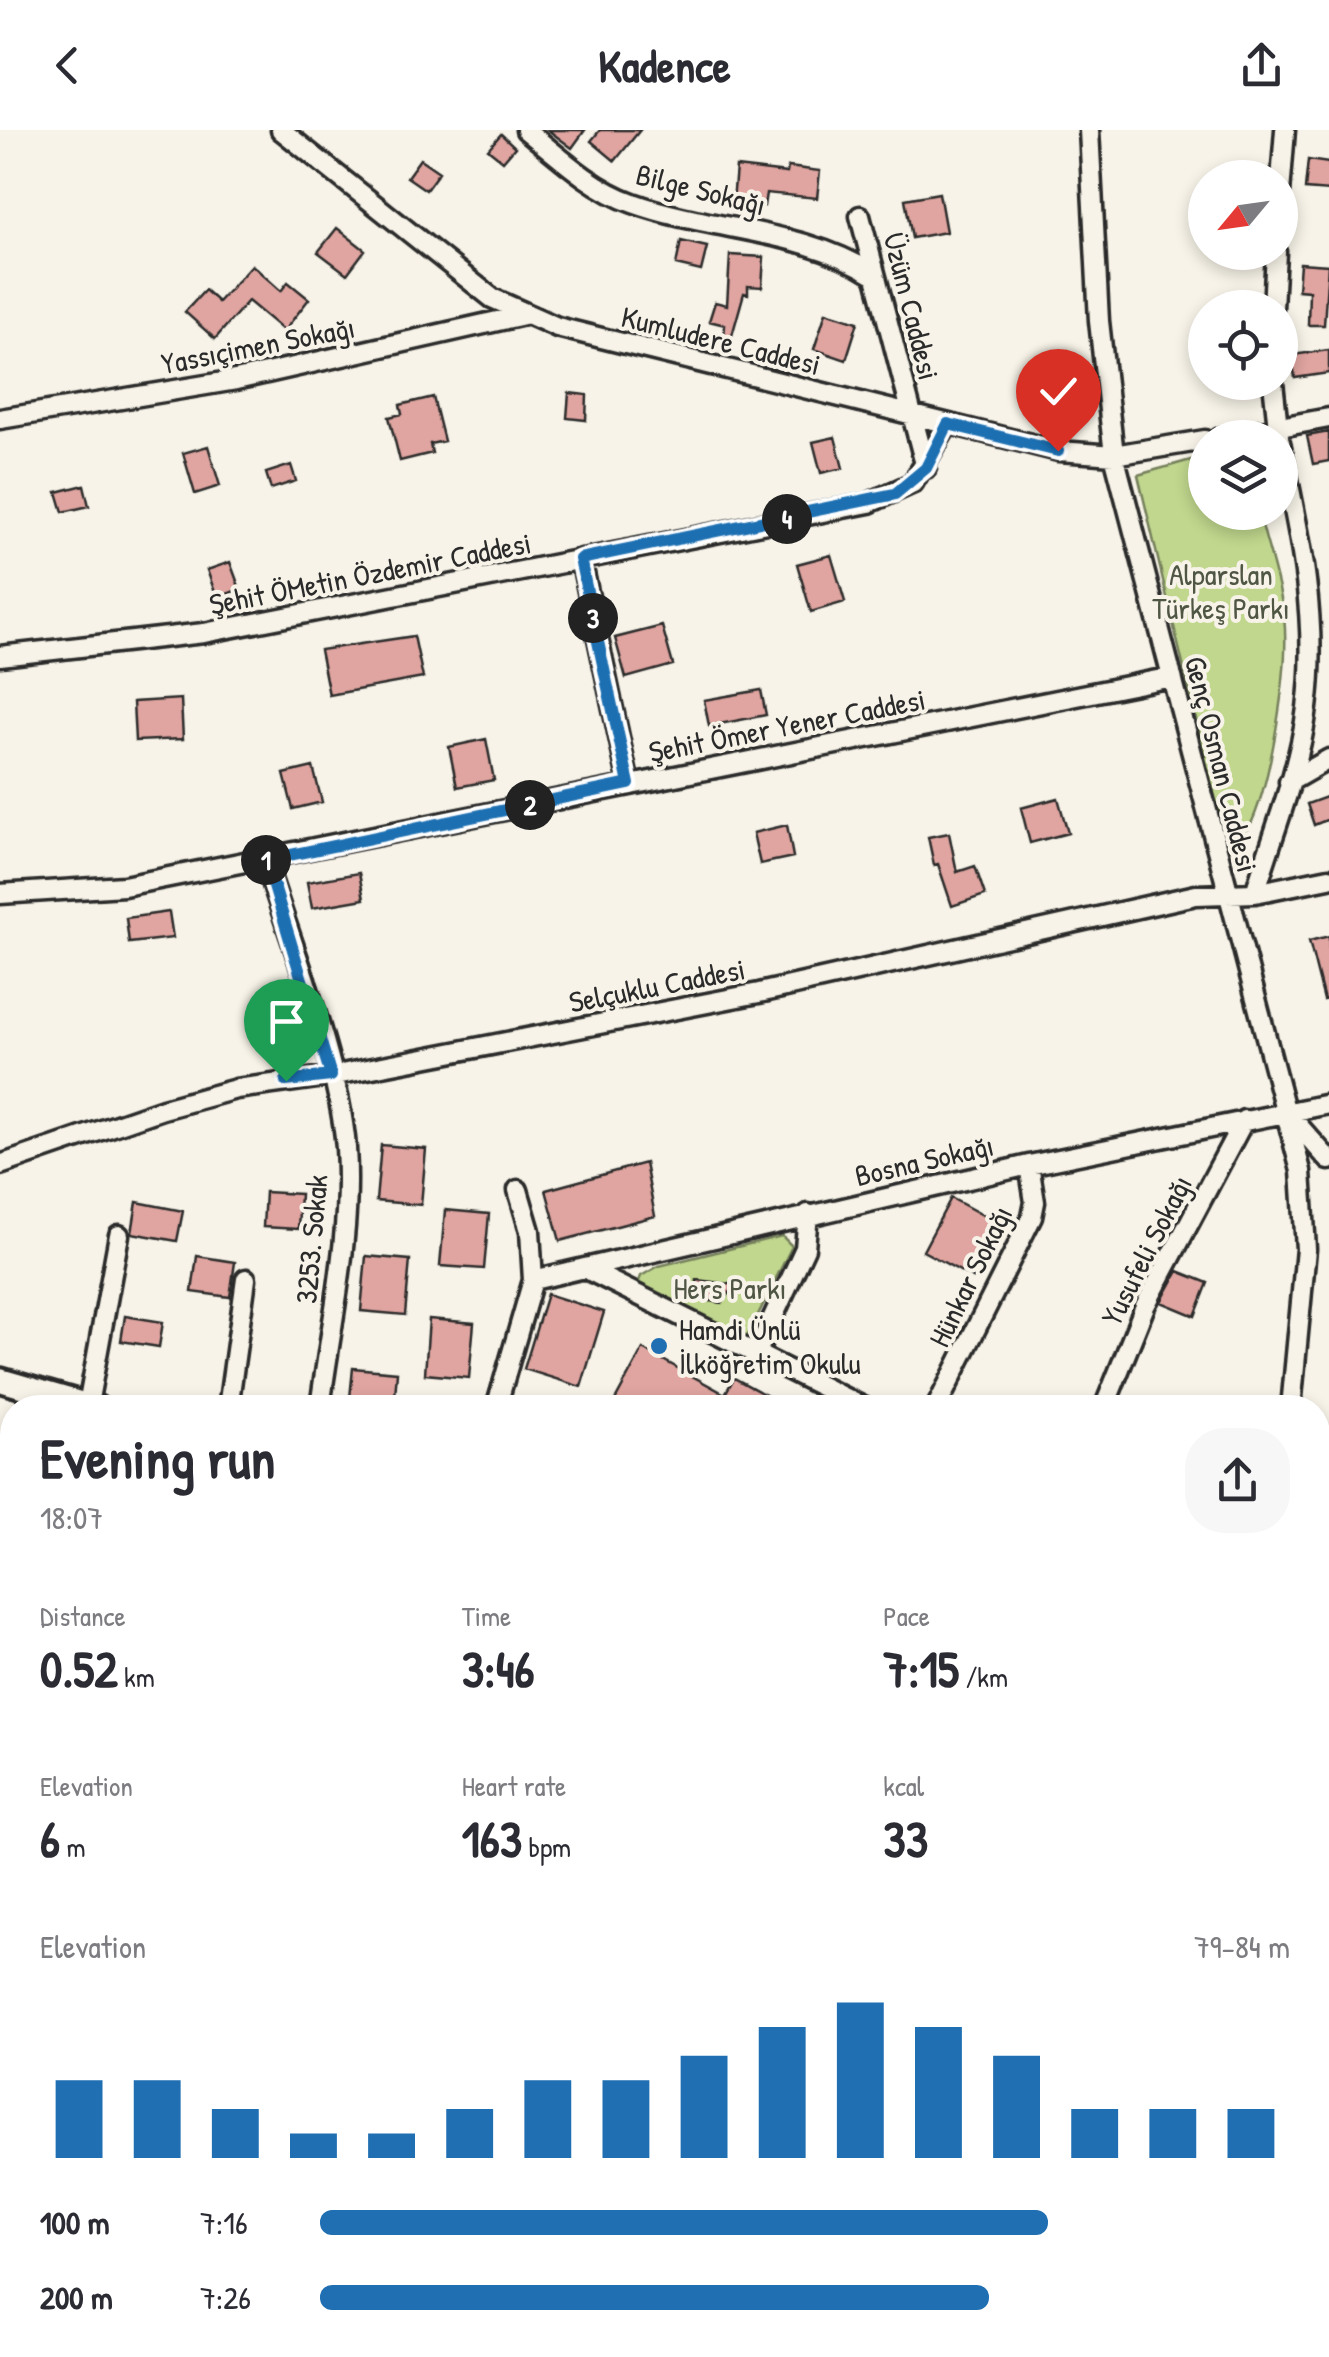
<!DOCTYPE html>
<meta charset="utf-8">
<style>
:root{--surface:#fff;--page:#f7f7f7;--text:#2b2b33;--muted:#7c7c81;--accent:#1f6fb2}
body{margin:0;font-family:"Patrick Hand",sans-serif;background:var(--page);color:var(--text);height:100vh;display:flex;flex-direction:column;font-size:38px;white-space:nowrap}
*{box-sizing:border-box;margin:0}
p{font-size:32px;color:var(--muted)}
.icon{flex:none;width:55px;height:55px;fill:none;stroke:currentColor;stroke-width:2;stroke-linecap:round;stroke-linejoin:round}
.map{position:relative;flex:1;overflow:hidden}
.drawer{position:absolute;left:0px;top:1265px;width:1330px;height:962px;display:flex;flex-direction:column;background:var(--surface);border-radius:40px 40px 0 0;box-shadow:0 5px 15px #0003}
.drawer>*{flex:none}
.needle{width:65px;rotate:241deg}
.buttons{position:absolute;left:1188px;top:30px;display:grid;gap:20px}
.buttons a{display:grid;place-items:center;width:110px;height:110px;border-radius:50%;background:var(--surface);box-shadow:0 5px 15px #0003;font-size:50px}
.pin{position:absolute;display:grid;place-items:center;width:85px;height:85px;color:#fff;margin:-102px -42px;border-radius:50% 50% 50% 0;rotate:-45deg;box-shadow:0 0 10px #0007}
.pin .icon{rotate:45deg}
.km{position:absolute;width:50px;height:50px;margin:-25px;border-radius:50%;background:#222;color:#fff;font-size:28px;line-height:50px;text-align:center}
.round{display:grid;place-items:center;flex:none;width:105px;height:105px;border-radius:40px;background:var(--page)}
.summary{display:flex;align-items:center;justify-content:space-between;height:170px;padding:0 40px}
h1{font-size:55px;font-weight:800;line-height:75px}
.stats{display:grid;grid-template-columns:repeat(3,1fr);gap:15px;height:170px;padding:10px 40px}
.stats div{display:grid;align-content:center}
.stats b{font-size:50px;font-weight:800}
.stats small{font-size:28px;font-weight:400}
.stats p{font-size:28px}
.chart{height:280px;padding:20px 40px}
.chart p{display:flex;justify-content:space-between}
.chart svg{width:100%;height:180px;margin-top:10px;stroke:var(--accent);stroke-width:6}
ul{padding:0 40px;list-style:none;font-size:32px}
li{display:grid;grid-template-columns:160px 120px 1fr;align-items:center;height:75px}
li i{height:25px;border-radius:12px;background:var(--accent)}
header{display:flex;justify-content:space-between;align-items:center;height:130px;padding:0 40px;background:var(--surface);font-size:45px;font-weight:800}
.map>svg:first-child{display:block}
.green{fill:#c0d78d;stroke:#76815c;stroke-width:2.5}
.building{fill:#e0a5a0;stroke:#2b2b2b;stroke-width:2.5}
.lines{fill:none;stroke-linecap:round;stroke-linejoin:round}
.minor-casing{stroke:#2b2b2b;stroke-width:25}
.major-casing{stroke:#2b2b2b;stroke-width:30}
.highway-casing{stroke:#2b2b2b;stroke-width:32}
.minor{stroke:#f7f3e8;stroke-width:18}
.major{stroke:#f7f3e8;stroke-width:22}
.highway{stroke:#f7f3e8;stroke-width:25}
.route-casing{stroke:#fff;stroke-width:20}
.route{stroke:#1f6fb2;stroke-width:12}
.poi-dot{fill:#1f6fb2;stroke:#f7f3e8;stroke-width:4}
.labels{text-anchor:middle;dominant-baseline:central;stroke-width:8;stroke-linejoin:round;paint-order:stroke}
.street-label{font-size:30px;fill:#2b2b2b;stroke:#f7f3e8}
.park-label{font-size:30px;fill:#505644;stroke:#f7f3e8}
.poi-label{font-size:30px;fill:#2b2b2b;stroke:#f7f3e8;text-anchor:start}
</style>
<header><svg class="icon" aria-label="back" viewBox="0 0 24 24"><path d="M15 5l-7 7 7 7"/></svg>Kadence<svg class="icon" aria-label="share" viewBox="0 0 24 24"><path d="M12 15V3M7 8l5-5 5 5M5 13v7h14v-7"/></svg></header>
<div class="map">
<svg width="1329" height="2227" viewBox="0 0 1329 2227">
<rect width="100%" height="100%" fill="#f7f3e8"/>
<filter id="ink" filterUnits="userSpaceOnUse"><feTurbulence type="fractalNoise" baseFrequency=".01" numOctaves="2"/><feDisplacementMap in="SourceGraphic" scale="20" xChannelSelector="R" yChannelSelector="G"/><feConvolveMatrix kernelMatrix="1 2 1 2 8 2 1 2 1" color-interpolation-filters="sRGB"/></filter>
<g filter="url(#ink)">
<path class="green" d="M1205,326v56l54,1c8,34 21,69 25,104 6,49 -13,167 -35,211l-13,7 -13,-2 -85,-358z
M782,1106l10,10 -45,91 -109,-53 3,-8 18,-10z"/>
<path class="building" d="M548,0h37l-13,18z
M600,0h40l-25,31 -24,-20z
M501,4l14,13 -12,14 -15,-12z
M420,29l19,13 -13,18 -19,-13z
M1308,30l21,3v28l-24,-2z
M736,37l51,6 1,-6 32,4 -3,27 -51,-5 -2,13 -31,-4z
M939,63l7,39 -34,6 -7,-39z
M337,98l28,22 -18,24 -29,-22z
M681,111l26,6 -6,24 -25,-6z
M730,125l34,2 -2,30 -14,-1v8l-4,-1 -13,46 -7,-1 1,-13 -16,-4 6,-19 12,3z
M1300,133l28,2 -4,60h-16l1,-34 -11,-1z
M252,135l29,26 7,-9 21,17 -25,32 -36,-30 -33,38 -30,-27 20,-22 13,12z
M826,182l32,10 -12,38 -32,-11z
M1329,220v23l-34,5 -3,-23z
M569,263l18,2 -1,25 -19,-2z
M433,267l11,44 -14,3 2,9 -32,8 -11,-44 13,-3 -2,-9z
M1329,302v29l-16,3 -6,-28z
M835,307l8,31 -22,5 -8,-31z
M208,316l12,40 -25,8 -12,-41z
M291,335l5,16 -25,8 -5,-16z
M84,355l5,21 -26,6 -6,-20z
M831,425l14,47 -34,10 -14,-48z
M230,432l10,27 -23,9 -10,-28z
M662,496l11,39 -47,13 -11,-40z
M414,506l9,42 -94,17 -9,-45z
M761,560l5,25 -57,11 -5,-26z
M181,569l2,40 -48,2 -2,-39z
M486,609l8,41 -37,7 -8,-40z
M313,637l9,35 -29,7 -9,-35z
M1329,666v23l-15,6 -7,-21z
M1058,668l10,35 -38,10 -9,-35z
M787,695l6,32 -33,7 -7,-31z
M949,703l8,39 18,-6 10,29 -33,11 -14,-42 -4,1 -6,-28z
M359,743l5,26 -52,9 -5,-26z
M169,782l4,26 -44,5 -3,-25z
M1329,806v63l-5,1 -15,-59z
M381,1015l45,4 -5,56 -45,-4z
M645,1033l10,53 -95,25 -14,-51z
M265,1062l35,2 -2,35 -35,-2z
M951,1068l50,27 -28,53 -50,-27z
M137,1072l46,9 -6,30 -45,-8z
M445,1080l44,4 -5,55 -44,-3z
M197,1126l38,6 -5,35 -38,-5z
M366,1126l44,4 -5,55 -44,-4z
M1178,1141l30,12 -13,33 -34,-14z
M697,1150l39,5 -14,18 -18,-3 -7,-8z
M547,1164l57,18 -23,75 -57,-18z
M125,1186l38,6 -4,25 -38,-6z
M429,1189l45,4 -5,55 -44,-4z
M643,1219l82,45 9,-16 56,30h-103l-17,-10 -5,10h-54z
M353,1238l44,4 -3,36h-45z"/>
<g class="lines">
<defs>
<path id="minor" d="M281,0l211,168 65,29 502,124 55,4 91,-15
M526,0c33,27 67,59 107,73 80,29 169,25 242,72
M1089,0l10,191 15,134 187,716 5,78 -15,159
M1280,63l5,-63
M860,86l66,252
M1273,178l3,-56
M1273,252l6,55
M0,289l236,-39 288,-65
M1220,308l109,-20
M581,429l48,225
M0,526l204,-23 665,-130 44,-20 35,-59
M1289,652l40,-23
M265,730c26,84 74,202 81,288 6,85 -15,175 -26,260
M1255,763c18,-60 44,-122 52,-185 12,-91 -8,-178 -27,-266
M0,764l124,-8 1048,-209
M1289,985l40,45
M0,1035l163,-56 73,-20 95,-13 428,-83 437,-98 59,-2 74,-15
M584,1138l281,140
M533,1150l496,-115 300,-61
M756,1224l49,-106 3,-34
M88,1275l31,-170
M228,1278l18,-129
M496,1278l37,-128 -3,-49 -12,-41
M936,1278l96,-191 3,-15 -6,-37
M1104,1278l41,-102 99,-186
M0,1493l12,-9
M0,1702l12,-8
M0,1715l12,18
M0,2019l12,-8
M0,2222l3,5
M913,2227l9,-10
M937,2227l3,-12
M1090,2227l2,-12
M1264,2227l2,-12"/>
<path id="major" d="M0,1250l97,28
M1318,1717l11,-1
M1318,1753l11,-7
M647,2227l11,-12
M696,2227l11,-12"/>
<path id="highway" d="M1318,1545l11,-4
M1318,1629l11,-6
M41,2227l20,-12
M148,2227l20,-12"/>
</defs>
<use href="#minor" class="minor-casing"/>
<use href="#major" class="major-casing"/>
<use href="#highway" class="highway-casing"/>
<use href="#minor" class="minor"/>
<use href="#major" class="major"/>
<use href="#highway" class="highway"/>
</g>
</g>
<g class="lines" filter="url(#ink)">
<defs>
<path id="route" d="M286,951l45,-5 -65,-216 363,-76 -49,-225 315,-65 31,-26 22,-44 110,27"/>
</defs>
<use href="#route" class="route-casing"/>
<use href="#route" class="route"/>
</g>
<circle class="poi-dot" cx="659" cy="1216" r="10"/>
<g class="labels">
<g class="street-label">
<text transform="translate(701 59) rotate(14)">Bilge Sokağı</text>
<text transform="translate(912 176) rotate(76)">Üzüm Caddesi</text>
<text transform="translate(721 210) rotate(14)">Kumludere Caddesi</text>
<text transform="translate(258 215) rotate(-11)">Yassıçimen Sokağı</text>
<text transform="translate(370 443) rotate(-11)">Şehit ÖMetin Özdemir Caddesi</text>
<text transform="translate(787 595) rotate(-11)">Şehit Ömer Yener Caddesi</text>
<text transform="translate(1222 634) rotate(76)">Genç Osman Caddesi</text>
<text transform="translate(657 855) rotate(-11)">Selçuklu Caddesi</text>
<text transform="translate(924 1030) rotate(-13)">Bosna Sokağı</text>
<text transform="translate(311 1109) rotate(-85)">3253. Sokak</text>
<text transform="translate(1146 1120) rotate(-63)">Yusufeli Sokağı</text>
<text transform="translate(970 1146) rotate(-64)">Hünkar Sokağı</text>
</g>
<g class="park-label">
<text x="1221" y="444">Alparslan<tspan x="1221" dy="34">Türkeş Parkı</tspan></text>
<text x="730" y="1158">Hers Parkı</text>
</g>
<g class="poi-label">
<text x="679" y="1199">Hamdi Ünlü<tspan x="679" dy="34">İlköğretim Okulu</tspan></text>
</g>
</g>
</svg>
<div class="buttons">
<a><svg class="needle" viewBox="-14 -14 28 28"><path d="M0-13l5 13h-10z" fill="#e53935"/><path d="M0 13l5-13h-10z" fill="#7c7c81"/></svg></a>
<a><svg class="icon" aria-label="locate" viewBox="0 0 24 24"><circle cx="12" cy="12" r="6"/><path d="M12 2v4M12 18v4M2 12h4M18 12h4"/></svg></a>
<a><svg class="icon" aria-label="layers" viewBox="0 0 24 24"><path d="M12 4l9 5-9 5-9-5zM3 14l9 5 9-5"/></svg></a>
</div>
<div class="pin" style="left:286px;top:951px;background:#1e9e55"><svg class="icon" aria-label="arrive" viewBox="0 0 24 24"><path d="M6 21V4h12l-3 4 3 4H6"/></svg></div>
<div class="pin" style="left:1058px;top:321px;background:#d93025"><svg class="icon" aria-label="check" viewBox="0 0 24 24"><path d="M5 12l5 5 9-10"/></svg></div>
<b class="km" style="left:266px;top:730px">1</b>
<b class="km" style="left:530px;top:675px">2</b>
<b class="km" style="left:593px;top:488px">3</b>
<b class="km" style="left:787px;top:389px">4</b>
<section class="drawer">
<div class="summary"><div><h1>Evening run</h1><p>18:07</p></div><a class="round"><svg class="icon" aria-label="share" viewBox="0 0 24 24"><path d="M12 15V3M7 8l5-5 5 5M5 13v7h14v-7"/></svg></a></div>
<div class="stats">
<div><p>Distance</p><b>0.52<small> km</small></b></div>
<div><p>Time</p><b>3:46</b></div>
<div><p>Pace</p><b>7:15<small> /km</small></b></div>
</div>
<div class="stats">
<div><p>Elevation</p><b>6<small> m</small></b></div>
<div><p>Heart rate</p><b>163<small> bpm</small></b></div>
<div><p>kcal</p><b>33</b></div>
</div>
<div class="chart"><p><span>Elevation</span>79–84 m</p>
<svg viewBox="0 0 160 44" preserveAspectRatio="none"><path d="M5 44V25M15 44V25M25 44V32M35 44V38M45 44V38M55 44V32M65 44V25M75 44V25M85 44V19M95 44V12M105 44V6M115 44V12M125 44V19M135 44V32M145 44V32M155 44V32"/></svg>
</div>
<ul>
<li><b>100 m</b>7:16<i style="width:75%"></i></li>
<li><b>200 m</b>7:26<i style="width:69%"></i></li>
</ul>
</section>
</div>
